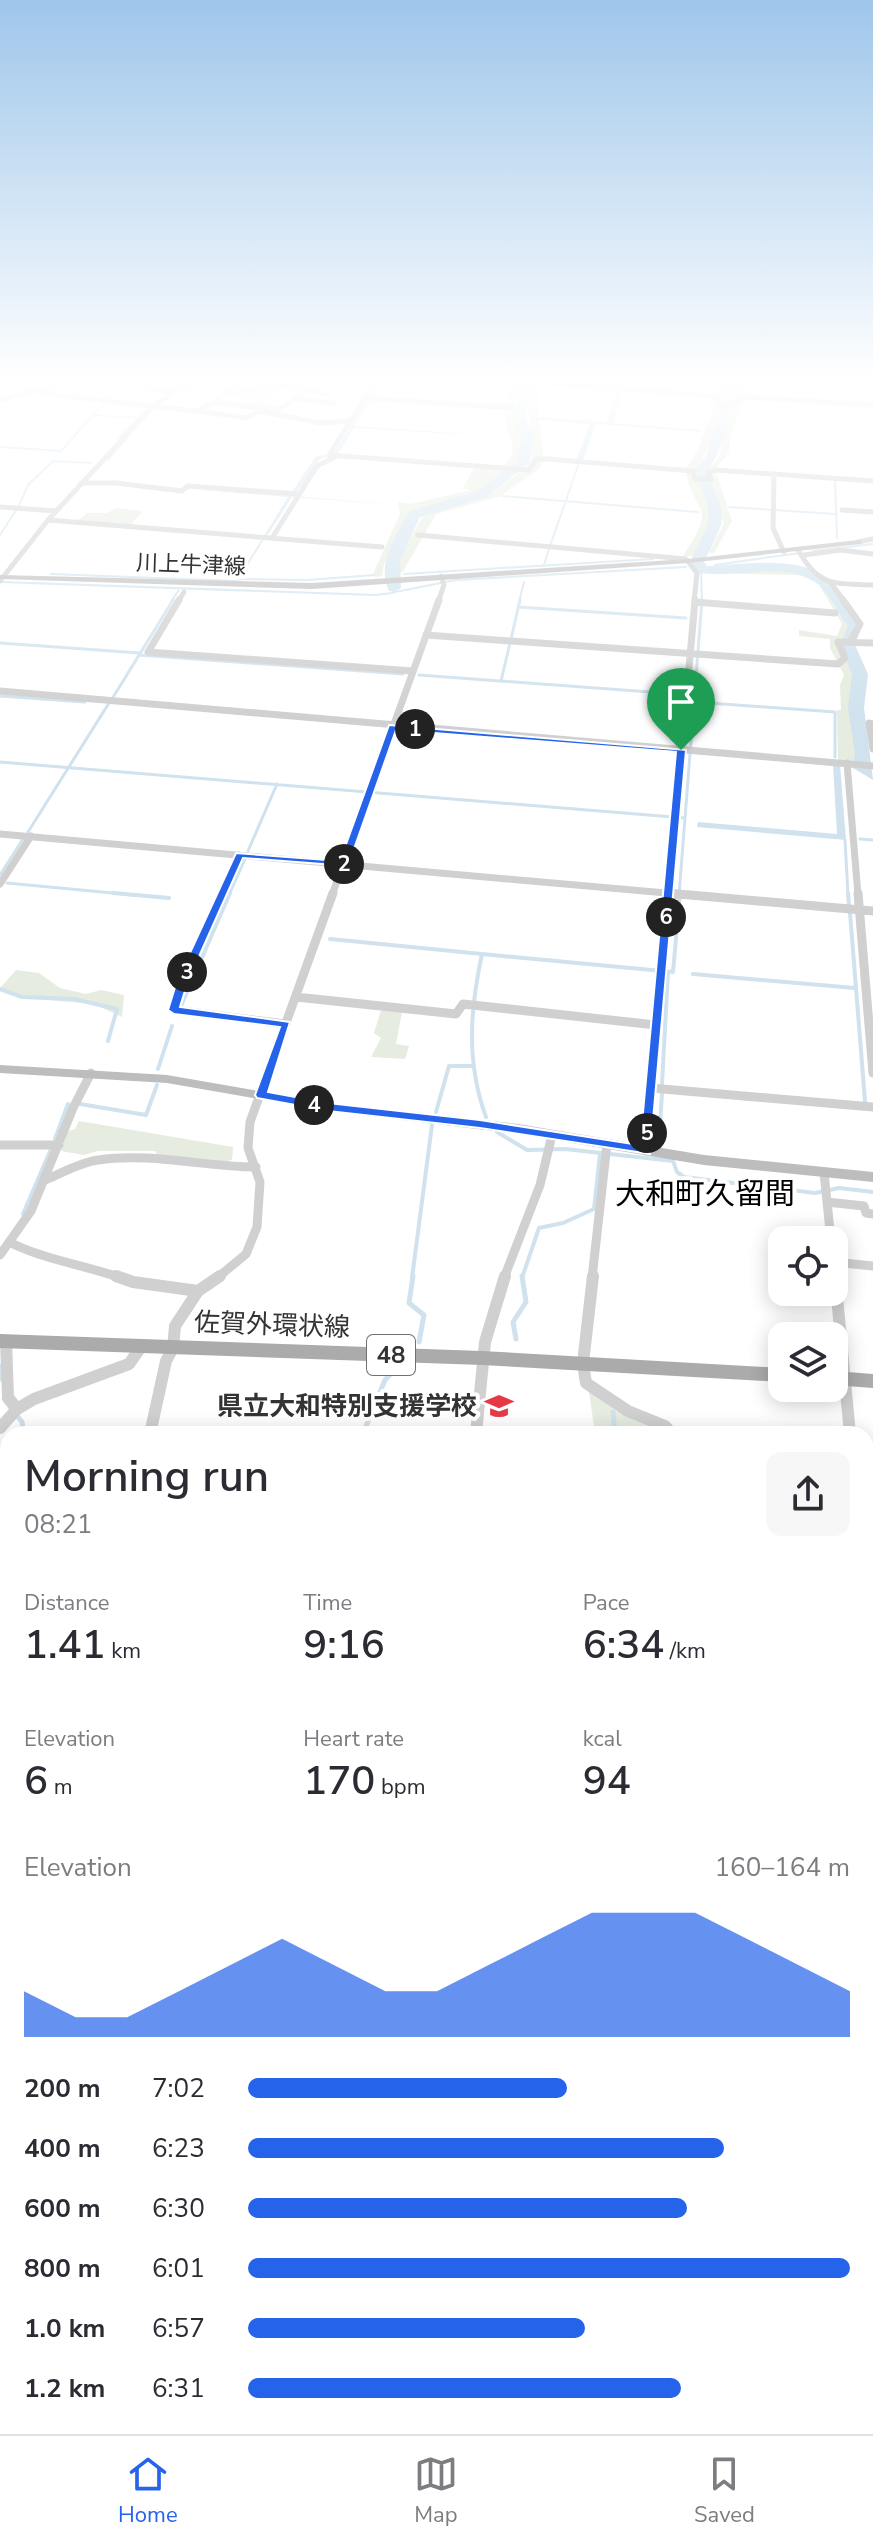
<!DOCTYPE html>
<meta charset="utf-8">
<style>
:root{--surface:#fff;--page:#f7f7f7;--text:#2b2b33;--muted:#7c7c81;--line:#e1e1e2;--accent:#2563eb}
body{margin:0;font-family:"Nunito Sans","Noto Sans JP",sans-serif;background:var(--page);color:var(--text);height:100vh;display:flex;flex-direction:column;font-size:30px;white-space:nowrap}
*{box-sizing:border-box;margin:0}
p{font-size:26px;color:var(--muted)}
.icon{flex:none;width:44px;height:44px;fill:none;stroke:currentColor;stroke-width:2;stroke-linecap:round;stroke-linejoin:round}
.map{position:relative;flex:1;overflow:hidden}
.side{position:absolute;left:0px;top:1426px;width:874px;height:1008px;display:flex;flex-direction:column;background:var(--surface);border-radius:24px 24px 0 0;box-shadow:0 4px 20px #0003}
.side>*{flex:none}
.controls{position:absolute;left:768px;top:1226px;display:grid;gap:16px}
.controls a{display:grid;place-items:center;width:80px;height:80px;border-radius:16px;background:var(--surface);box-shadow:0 4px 20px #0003;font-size:40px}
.pin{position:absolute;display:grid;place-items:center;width:68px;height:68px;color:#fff;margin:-82px -34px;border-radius:50% 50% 50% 0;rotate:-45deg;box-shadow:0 0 8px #0007}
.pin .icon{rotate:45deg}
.km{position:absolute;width:40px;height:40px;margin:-20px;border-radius:50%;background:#222;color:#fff;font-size:22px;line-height:40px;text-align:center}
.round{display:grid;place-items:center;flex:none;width:84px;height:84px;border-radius:16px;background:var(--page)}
.summary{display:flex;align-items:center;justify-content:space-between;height:136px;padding:0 24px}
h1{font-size:44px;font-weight:600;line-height:60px}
.stats{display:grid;grid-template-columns:repeat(3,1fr);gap:12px;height:136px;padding:8px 24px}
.stats div{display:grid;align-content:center}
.stats b{font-size:40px;font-weight:600}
.stats small{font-size:22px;font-weight:400}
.stats p{font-size:22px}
.chart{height:224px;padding:16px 24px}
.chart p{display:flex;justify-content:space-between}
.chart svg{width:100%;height:144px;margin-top:8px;fill:var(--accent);opacity:.7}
ul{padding:0 24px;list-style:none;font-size:26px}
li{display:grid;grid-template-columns:128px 96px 1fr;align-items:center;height:60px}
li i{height:20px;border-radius:10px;background:var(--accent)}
.dock{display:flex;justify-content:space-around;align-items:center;height:112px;border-top:2px solid var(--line);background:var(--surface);font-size:22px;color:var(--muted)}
.dock a{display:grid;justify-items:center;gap:4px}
.dock .selected{color:var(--accent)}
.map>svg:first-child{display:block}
.green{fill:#e6ecdf}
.water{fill:#cfe2ee}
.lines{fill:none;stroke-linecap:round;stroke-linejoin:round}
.stream-far4{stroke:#cfe2ee;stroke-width:2}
.stream-far3{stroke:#cfe2ee;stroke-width:3}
.stream-far2{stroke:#cfe2ee;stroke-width:4}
.stream-far1{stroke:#cfe2ee;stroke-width:5}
.stream{stroke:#cfe2ee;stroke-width:6}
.river{fill:#cfe2ee;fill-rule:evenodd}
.street-far4{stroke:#d0d0d0;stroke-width:5}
.street-far3{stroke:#d0d0d0;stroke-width:7}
.street-far2{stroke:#d0d0d0;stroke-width:9}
.street-far1{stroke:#d0d0d0;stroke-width:12}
.street{stroke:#d0d0d0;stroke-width:16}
.secondary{fill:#bdbdbd;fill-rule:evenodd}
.primary{fill:#ababab;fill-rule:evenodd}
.highway{fill:#9a9a9a;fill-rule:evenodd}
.route{fill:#2563eb;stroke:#fff;stroke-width:2;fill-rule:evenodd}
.labels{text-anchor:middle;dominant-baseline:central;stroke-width:8;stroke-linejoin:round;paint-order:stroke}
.far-street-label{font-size:22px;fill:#333;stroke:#fff}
.shield{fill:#fff;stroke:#707070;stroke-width:2}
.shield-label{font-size:24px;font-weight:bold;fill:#333}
.street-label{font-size:26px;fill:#333;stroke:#fff}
.poi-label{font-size:26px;font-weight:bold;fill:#333;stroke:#fff;text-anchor:end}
.quarter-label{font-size:30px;fill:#000;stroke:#fff}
</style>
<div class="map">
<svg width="873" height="2434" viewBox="0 0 873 2434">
<rect width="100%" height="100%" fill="#fff"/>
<path class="green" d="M513,377h10l-8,30 6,32 -1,19 -33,30 -72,22 -31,54 -2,12 -7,1 -2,-3 27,-60 -2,-12 13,2 60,-14 -8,-2 11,-20 29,-1c20,-21 2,-30 2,-52 0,-12 6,-26 8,-38z
M534,377h9l-6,30 7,54 -6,9 -40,27 -62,17 -34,59 -6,1 -1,-7 27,-50 6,-6 66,-19 31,-24 7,-10 -4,-51z
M719,377h11v14l-10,13c5,23 -15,47 -24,67 19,44 21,44 -3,85h-10c35,-54 13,-36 2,-87 15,-17 17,-36 27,-55l-3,-11 11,-14z
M736,377h9l2,15 -17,45 -1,16 -14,16 17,52 -18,32h-5l15,-30 -18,-52c3,-5 10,-9 13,-14 3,-6 10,-46 9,-52l10,-13z
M255,384l28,4 -7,8h-6l-7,6 13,3 -6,4 -20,-3 4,-7 -26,-4 10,-9 12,1z
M116,508l27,3 -13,14 -52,-5 9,-7h20z
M705,571c29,0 98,-8 118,13 11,12 20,28 30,41l-12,20 15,30c-4,17 -4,36 -2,54 2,12 9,22 4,33l-20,-2 -1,-50h4l-1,-25 4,-10 -14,-27v-9l-31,-3v-6l38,6 5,-12 -24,-41 -19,-8 -94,-2z
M16,970l23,3 21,15 26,6 15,-4 23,5 -2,22 -28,-13 -70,-6 -23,-11z
M381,1010l21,2 -6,32 13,2 -4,13 -34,-2 10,-19 -7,-5z
M79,1121l154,26 -1,13 -13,3 -60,-6 -4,-6h-57l-14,4 -23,-4 7,-20 7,-2z
M589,1391l28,20 45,18 4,5h-71z
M866,1610l7,4v224h-5z
M866,2075h7v124l-7,-1z
M0,2388h8v38h652l80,8h-669l-71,-4z"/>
<path class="water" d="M385,377h2l-32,49 154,11 -155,-9 -17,27 -17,4 -26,37 105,9 -107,-8 -25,39h-3l24,-39 -100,-8 102,6 26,-39 17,-2 32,-52z
M618,390h6l-11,33 88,7v2l-105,-8 -13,36h-7l14,-36 -51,-4 1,-3 66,5z
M833,765h7l6,75 -149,-13 1,-5 139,12z"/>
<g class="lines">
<path class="stream-far4" d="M195,383l10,-6
M621,387l3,-10
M105,397l-1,-5 22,-15
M93,415l44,3 10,-9
M119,437l17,-17
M0,447l61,4 45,-50
M118,448l8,-9
M108,460l8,-10
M501,496l197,16
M19,506l9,-21 25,-24 39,2
M729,507l107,7
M0,535l17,-26
M837,538l-2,-58h4
M550,546l29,-83
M813,551l60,-7
M544,565l5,-16
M715,565l85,-12
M701,569l1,33
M51,574l186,7 26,-42
M404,574l249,-15
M239,579l68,1 67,-5
M0,582l375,13 18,-2 1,-5
M395,592l61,-12 230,-13
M171,602l9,-14
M519,602l5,-20"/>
<path class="stream-far3" d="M518,607l168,11
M511,639l9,-39
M0,643l140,10
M139,655l264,19
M419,675l258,19
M501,681l9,-38
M0,696l85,6
M112,699l61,-99
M695,702l140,10v45
M0,762l685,56
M28,832l81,-129
M860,839l13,1
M845,840l3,55
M248,851l29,-67
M0,875l23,-36
M7,883l127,12
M229,895l16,-36
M679,895l23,-295"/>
<path class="stream-far2" d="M113,893l56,5
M848,893l1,12
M850,913l15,188
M330,939l152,15
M693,974l162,14
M0,989l22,8 52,2 43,10 -9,32
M181,1006l49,-113
M158,1069l14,-43
M662,1084l6,-112
M80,1104l66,11 11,-30
M436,1112l13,-46h24
M486,1117c-20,-55 -16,-107 -4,-163l191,18 7,-79
M497,1132l30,18 38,-1 108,12 4,11 7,5 131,16 24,-5 34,4
M55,1139l13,-35
M659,1142l3,-49
M23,1214l28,-65
M412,1278l20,-153
M522,1278l17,-50 24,-5 31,-14 6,-55"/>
<path class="stream-far1" d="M413,1276l-4,27 15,12 -5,27
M516,1339l-3,-17 13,-20 -4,-26
M0,1366l2,13
M4,1399l18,23 2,12
M613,1412l2,22
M364,1431l21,-51 9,-10"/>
<path class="stream" d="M866,1827l4,9 -4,2
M0,1856l8,-1
M866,1886l7,9"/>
<path class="river" d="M523,377h12l-9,40 7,23 -4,23 -42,34 -67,20 -20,43 1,28 -7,4 -5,-1c-13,-26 7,-57 21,-80l67,-20 40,-29 4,-22 -7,-23z
M728,377h12v14l-10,13 3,11c-10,20 -12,40 -27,56 22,49 21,44 -2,91l3,4c36,-1 93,-12 123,14 14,12 22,31 32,46l-7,19 13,29 -4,34 9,72 -20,-12 2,-15 -7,-45 4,-34 -12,-29 8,-19c-10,-13 -17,-30 -29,-41 -33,-27 -85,-4 -123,-13l-6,-10c23,-47 25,-42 4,-91l13,-16 4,-19 10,-21 -3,-11 10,-13z"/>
<path class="street-far4" d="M378,377l-49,78 200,15 8,-11h10l146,12 2,8h16l-3,-7 7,-2 158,11
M544,383l171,13 3,9h14l13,-8 128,8
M144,387l28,6
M144,387l23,-10
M40,390l35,-13
M307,391l21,3
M363,398l150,10
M299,399l35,4
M0,400l38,-10 18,5 140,16 19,-9 27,-23 -9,-2
M215,402l63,8 31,-20 -67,-11
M199,411l47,7 13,-7 62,12 28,-2
M774,474l-1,54 11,24
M81,483h35l66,8 6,-5 111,8
M0,507l56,4
M842,510l31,2
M48,520l334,27
M418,535l268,24 11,14 -3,29
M272,538l45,-72 18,-9
M858,542l15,-3
M798,550c22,38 34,33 75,35
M804,555l37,-5 32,4
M0,581l48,-61 106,-115 46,-28
M831,583l13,19
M178,602l6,-10
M438,602l6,-17 -3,-9"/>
<path class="street-far3" d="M179,600l-31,52 265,19
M843,600l17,24 -10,18
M695,602l140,11
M426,635l412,29 7,-6 -7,-16 35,1
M0,691l873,75
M873,724l-4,-1 4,26
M847,763l11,132
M0,834l689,61
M0,884l31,-48
M221,895l18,-40
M332,895l107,-295
M669,895l26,-295"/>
<path class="street-far2" d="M222,893l-40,88 -8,29 112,14
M667,893l206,18
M858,893l15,180
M296,997l160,17 7,-10 193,21
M651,1088l222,19
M0,1145h59
M646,1151l23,-258
M824,1173l7,67
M45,1180c17,-7 36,-18 53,-20 53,-8 106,7 158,7
M827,1202l37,4 2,7 7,1
M9,1242c36,18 75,23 112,36
M0,1255l31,-44 42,-103 18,-35
M834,1262l39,4
M834,1270l1,8
M217,1278l29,-24 11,-27 3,-45 -12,-34 2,-26 83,-229
M504,1278l36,-93 12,-50
M592,1278l15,-134"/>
<path class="street-far1" d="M116,1276l17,6 65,9
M593,1276l-10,87 3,20 42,28 37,15 7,8
M835,1276l15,158
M6,1341l2,56 9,12
M0,1428l17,-19 17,-10 95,-35 12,-17
M150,1434l16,-73 7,-13 2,-22 23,-35 22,-15
M476,1434l9,-92 20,-66
M866,1561l7,5
M0,1611h8"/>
<path class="street" d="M866,2017l7,1
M0,2247l8,-32"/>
<path class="secondary" d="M858,540h3v4l-173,19 -376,26 -312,-10v-4l312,8 376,-24z
M0,1065l167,10 161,28 190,21 186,31 169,17v10l-169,-17 -186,-31 -190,-23 -161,-28 -167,-10z"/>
<path class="primary" d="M0,1334l482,17 300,17v14l-300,-17 -482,-17z
M834,1371l39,3v14l-39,-3z"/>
<path class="highway" d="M0,2298h8v30h-8z
M0,2353l8,1v32l-8,-1z
M866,2357l7,1v32l-7,-1z
M866,2421l7,13h-96l-3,-8h92z"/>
</g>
<linearGradient id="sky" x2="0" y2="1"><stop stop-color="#9ec6ea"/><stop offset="0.53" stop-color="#fff"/><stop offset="1" stop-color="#fff" stop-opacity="0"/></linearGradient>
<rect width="873" height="718" fill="url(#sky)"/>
<path class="route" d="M389,725l297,25 -36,404 -170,-26 -152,-17 -71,-13 -2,-3 25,-68 -106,-13 -6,-4 9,-29 59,-128 104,8zM396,730l280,22 -36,393 -160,-25 -152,-17 -60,-11 22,-70 -110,-15 8,-26 55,-123 105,8z"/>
<defs>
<symbol id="school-bare" viewBox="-9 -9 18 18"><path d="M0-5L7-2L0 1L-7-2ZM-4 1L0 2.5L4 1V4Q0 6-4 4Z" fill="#e63946" stroke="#fff" stroke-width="2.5" paint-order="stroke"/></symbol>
</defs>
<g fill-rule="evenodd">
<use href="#school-bare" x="479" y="1386" width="40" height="40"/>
</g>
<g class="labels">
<g class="far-street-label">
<text transform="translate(191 565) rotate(2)">川上牛津線</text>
</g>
<rect class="shield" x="367" y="1335" width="48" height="40" rx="6"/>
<g class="shield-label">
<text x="391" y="1355">48</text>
</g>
<g class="street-label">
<text transform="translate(272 1325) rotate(2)">佐賀外環状線</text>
</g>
<g class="poi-label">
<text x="477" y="1406">県立大和特別支援学校</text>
</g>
<g class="quarter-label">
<text x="705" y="1194">大和町久留間</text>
</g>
</g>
</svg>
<div class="controls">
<a><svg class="icon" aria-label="locate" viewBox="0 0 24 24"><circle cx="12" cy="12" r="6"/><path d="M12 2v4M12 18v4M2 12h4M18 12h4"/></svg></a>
<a><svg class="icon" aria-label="layers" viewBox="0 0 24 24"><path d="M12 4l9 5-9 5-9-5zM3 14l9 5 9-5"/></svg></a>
</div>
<div class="pin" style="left:681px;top:750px;background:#1e9e55"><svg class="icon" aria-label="arrive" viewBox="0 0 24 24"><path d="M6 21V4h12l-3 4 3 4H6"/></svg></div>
<b class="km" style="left:415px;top:729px">1</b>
<b class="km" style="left:344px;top:864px">2</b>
<b class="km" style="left:187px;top:972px">3</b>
<b class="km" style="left:314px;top:1105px">4</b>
<b class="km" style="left:647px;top:1133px">5</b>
<b class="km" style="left:666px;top:917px">6</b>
<section class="side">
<div class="summary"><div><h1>Morning run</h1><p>08:21</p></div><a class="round"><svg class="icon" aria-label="share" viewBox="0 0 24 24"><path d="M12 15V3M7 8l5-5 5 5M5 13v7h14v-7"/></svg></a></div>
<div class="stats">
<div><p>Distance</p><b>1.41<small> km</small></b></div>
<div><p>Time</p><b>9:16</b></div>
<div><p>Pace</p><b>6:34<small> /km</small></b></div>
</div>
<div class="stats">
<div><p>Elevation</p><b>6<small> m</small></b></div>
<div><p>Heart rate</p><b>170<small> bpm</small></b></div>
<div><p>kcal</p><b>94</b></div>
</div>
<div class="chart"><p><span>Elevation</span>160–164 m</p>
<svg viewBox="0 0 160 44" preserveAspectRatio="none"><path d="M0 44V30L10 38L20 38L30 30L40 22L50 14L60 22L70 30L80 30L90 22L100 14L110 6L120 6L130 6L140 14L150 22L160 30V44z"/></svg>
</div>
<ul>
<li><b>200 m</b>7:02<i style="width:53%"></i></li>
<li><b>400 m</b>6:23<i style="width:79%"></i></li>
<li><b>600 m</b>6:30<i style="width:73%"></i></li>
<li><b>800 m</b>6:01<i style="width:100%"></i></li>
<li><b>1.0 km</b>6:57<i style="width:56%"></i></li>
<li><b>1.2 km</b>6:31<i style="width:72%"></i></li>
</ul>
</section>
</div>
<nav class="dock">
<a class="selected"><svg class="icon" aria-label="home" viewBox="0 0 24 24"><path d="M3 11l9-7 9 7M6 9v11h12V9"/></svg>Home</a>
<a><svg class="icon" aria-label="map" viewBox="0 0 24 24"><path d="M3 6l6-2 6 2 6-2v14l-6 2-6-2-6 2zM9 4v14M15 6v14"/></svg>Map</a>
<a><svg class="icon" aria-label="saved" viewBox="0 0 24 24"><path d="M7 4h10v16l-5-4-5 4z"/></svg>Saved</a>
</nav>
